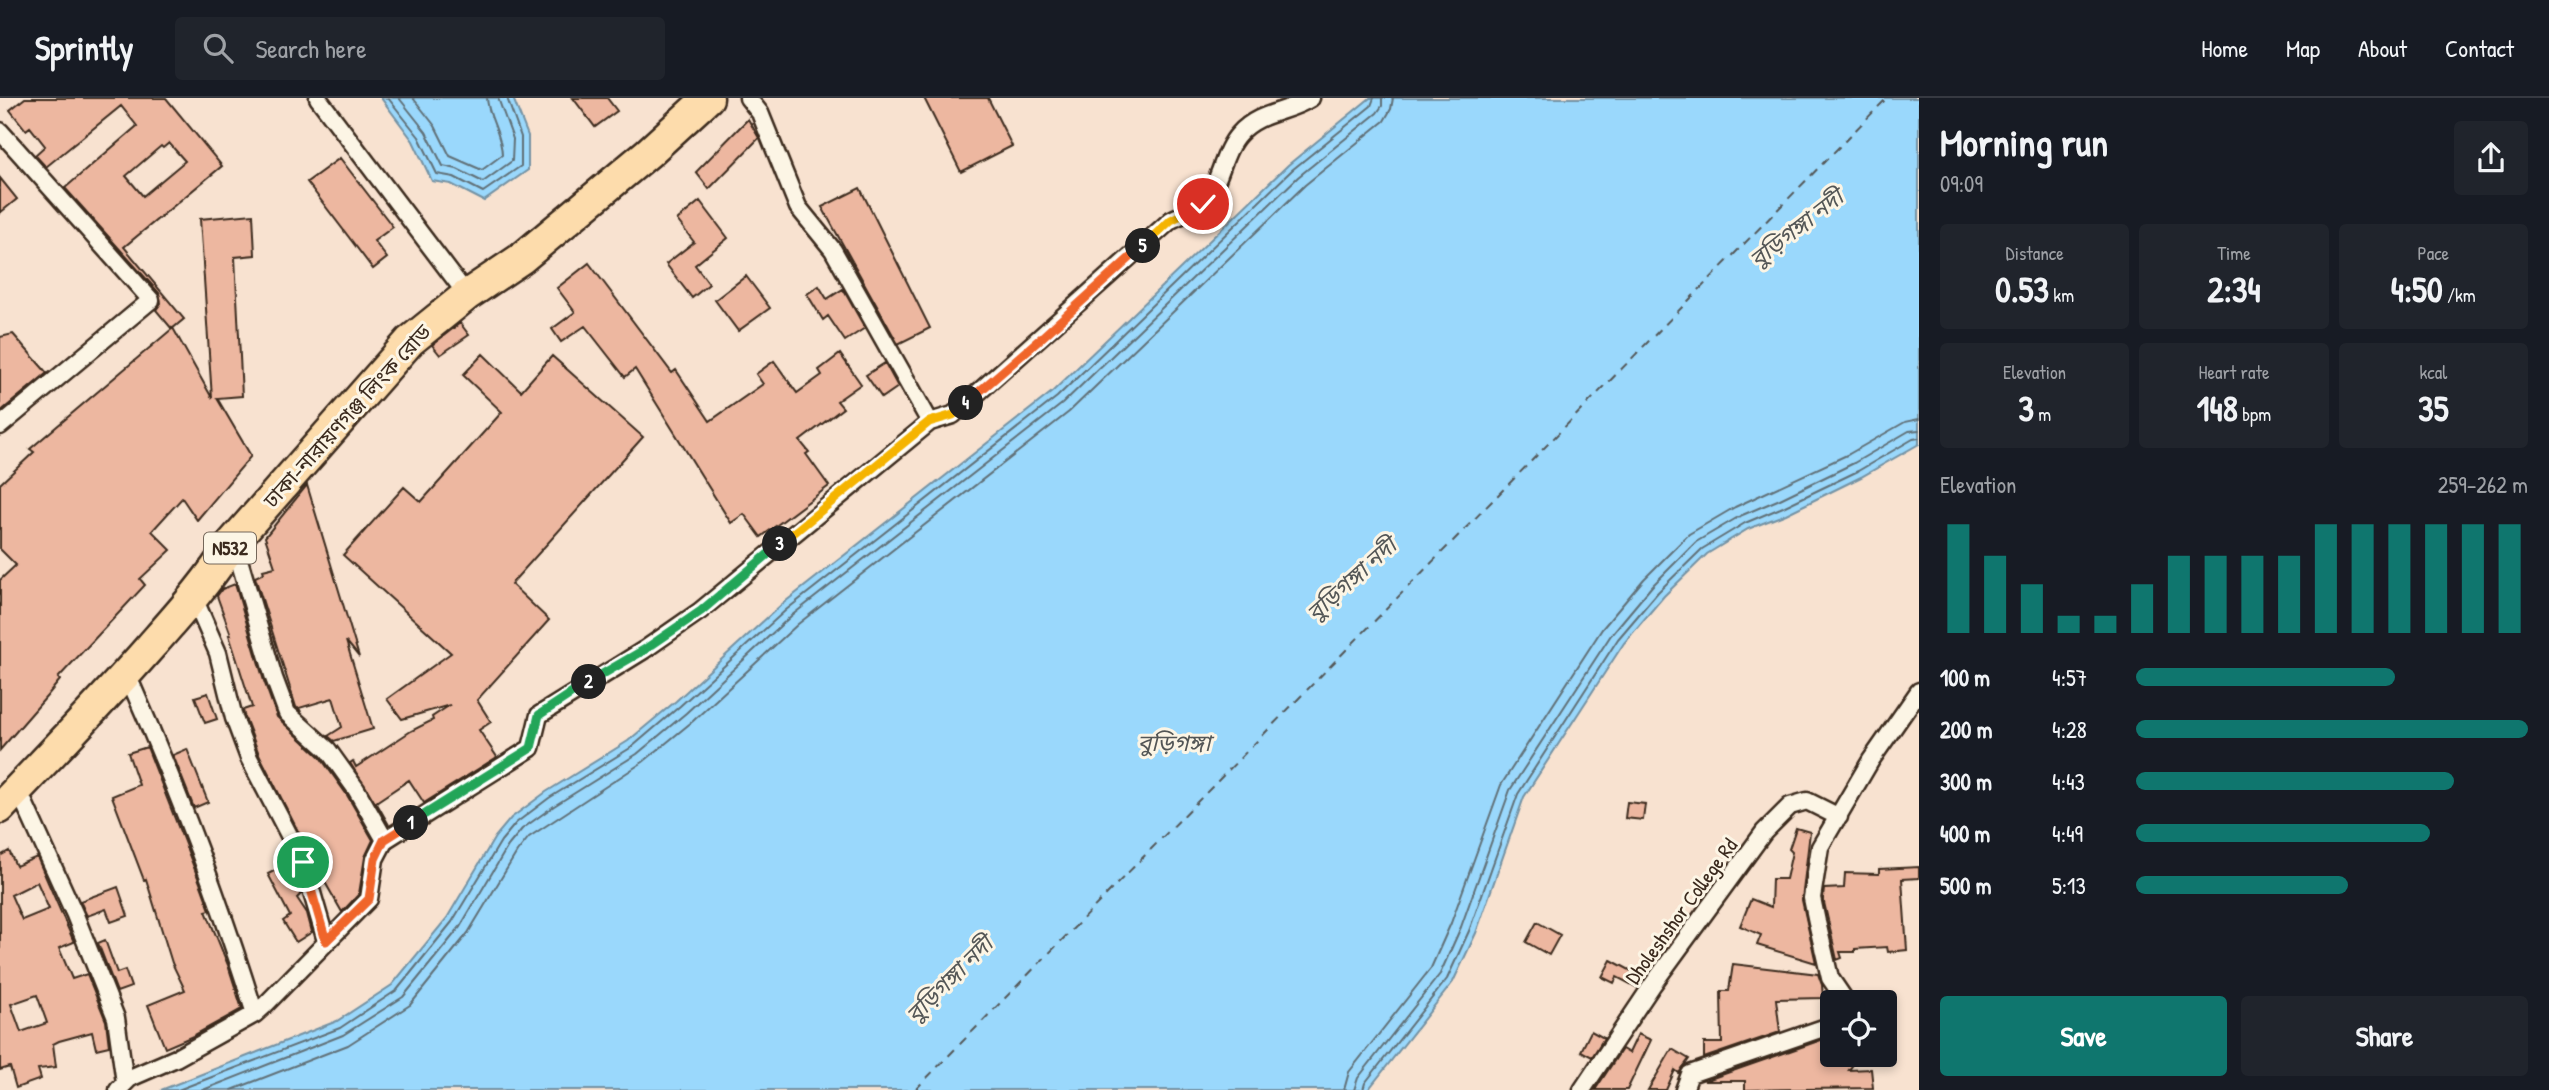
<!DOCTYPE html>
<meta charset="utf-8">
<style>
:root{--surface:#171b24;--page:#20242c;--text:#f1f3f6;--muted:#9ea1a6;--line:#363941;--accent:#0f766e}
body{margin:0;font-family:"Patrick Hand","Noto Sans Bengali",sans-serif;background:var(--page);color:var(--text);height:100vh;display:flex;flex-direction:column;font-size:26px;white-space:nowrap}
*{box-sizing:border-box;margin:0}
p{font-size:23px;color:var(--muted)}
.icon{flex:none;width:38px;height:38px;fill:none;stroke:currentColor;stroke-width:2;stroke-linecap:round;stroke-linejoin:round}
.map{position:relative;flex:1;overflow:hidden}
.drawer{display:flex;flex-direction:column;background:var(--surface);width:630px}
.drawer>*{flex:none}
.buttons{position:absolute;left:1820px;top:892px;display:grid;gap:14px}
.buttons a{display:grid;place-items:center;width:77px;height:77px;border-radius:7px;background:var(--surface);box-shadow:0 4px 10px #0003;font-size:35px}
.pin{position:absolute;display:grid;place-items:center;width:60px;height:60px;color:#fff;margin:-30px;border:4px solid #fff;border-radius:50%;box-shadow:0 2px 7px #0007}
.km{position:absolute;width:35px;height:35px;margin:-18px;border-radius:50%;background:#222;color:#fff;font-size:19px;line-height:35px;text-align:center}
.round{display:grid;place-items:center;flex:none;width:74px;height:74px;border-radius:7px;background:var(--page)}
.overview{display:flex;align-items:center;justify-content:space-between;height:119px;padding:0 21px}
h1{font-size:38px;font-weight:800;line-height:52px}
.stats{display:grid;grid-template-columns:repeat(3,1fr);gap:10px;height:119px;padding:7px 21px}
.stats div{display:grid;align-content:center;border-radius:7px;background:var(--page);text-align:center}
.stats b{font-size:35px;font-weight:800}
.stats small{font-size:19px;font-weight:400}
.stats p{font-size:19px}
.chart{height:196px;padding:14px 21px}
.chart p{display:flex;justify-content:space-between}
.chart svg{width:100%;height:126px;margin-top:7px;stroke:var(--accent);stroke-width:6}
.action{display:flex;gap:14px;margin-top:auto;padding:14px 21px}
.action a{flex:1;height:80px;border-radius:7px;background:var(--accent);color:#fff;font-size:28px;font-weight:800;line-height:80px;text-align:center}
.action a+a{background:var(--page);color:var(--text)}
ul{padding:0 21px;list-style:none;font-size:23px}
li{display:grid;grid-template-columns:112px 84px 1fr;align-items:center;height:52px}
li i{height:18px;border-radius:9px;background:var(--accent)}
header{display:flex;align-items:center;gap:42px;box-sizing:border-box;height:98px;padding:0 35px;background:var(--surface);border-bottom:2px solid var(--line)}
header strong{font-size:33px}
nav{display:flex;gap:38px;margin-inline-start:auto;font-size:24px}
.search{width:490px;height:63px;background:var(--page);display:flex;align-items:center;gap:18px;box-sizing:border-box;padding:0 24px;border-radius:7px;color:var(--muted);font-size:26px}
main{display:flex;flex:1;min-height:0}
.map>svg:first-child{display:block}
.water{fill:#9ad8fc;stroke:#7492a3;stroke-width:2}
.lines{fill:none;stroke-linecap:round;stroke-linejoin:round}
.shore{stroke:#617077;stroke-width:2}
.ferry{stroke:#535656;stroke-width:2;stroke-dasharray:9 7;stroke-linecap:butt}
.building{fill:#edb7a0;stroke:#3b2a1e;stroke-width:2;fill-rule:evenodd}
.street-casing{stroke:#3b2a1e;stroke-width:21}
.highway-casing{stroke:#3b2a1e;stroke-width:35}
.street{stroke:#fcf5e5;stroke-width:16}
.highway{stroke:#fddcac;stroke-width:30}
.split-1-casing{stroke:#fff;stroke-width:14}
.split-2-casing{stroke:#fff;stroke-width:14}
.split-3-casing{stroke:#fff;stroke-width:14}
.split-4-casing{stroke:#fff;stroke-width:14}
.split-5-casing{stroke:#fff;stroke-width:14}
.split-6-casing{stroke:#fff;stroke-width:14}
.split-1{stroke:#f0652b;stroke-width:9}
.split-2{stroke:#22a559;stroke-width:9}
.split-3{stroke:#22a559;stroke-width:9}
.split-4{stroke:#f5b400;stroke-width:9}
.split-5{stroke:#f0652b;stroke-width:9}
.split-6{stroke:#f5b400;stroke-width:9}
.labels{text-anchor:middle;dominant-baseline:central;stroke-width:6;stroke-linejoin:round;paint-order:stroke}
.shield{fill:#fcf5e5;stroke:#75675a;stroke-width:2}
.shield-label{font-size:19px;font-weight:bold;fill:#3b2a1e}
.street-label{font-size:21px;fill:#3b2a1e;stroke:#fcf5e5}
.water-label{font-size:23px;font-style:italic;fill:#535656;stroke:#fcf5e5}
</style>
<header>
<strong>Sprintly</strong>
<div class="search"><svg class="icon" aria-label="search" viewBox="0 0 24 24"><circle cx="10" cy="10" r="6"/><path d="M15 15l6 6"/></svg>Search here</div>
<nav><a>Home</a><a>Map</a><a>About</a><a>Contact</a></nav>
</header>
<main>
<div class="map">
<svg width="1919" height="992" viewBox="0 0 1919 992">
<rect width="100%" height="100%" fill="#f8e2d0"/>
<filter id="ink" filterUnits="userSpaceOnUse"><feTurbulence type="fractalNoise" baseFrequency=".0143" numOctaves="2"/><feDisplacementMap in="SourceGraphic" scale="14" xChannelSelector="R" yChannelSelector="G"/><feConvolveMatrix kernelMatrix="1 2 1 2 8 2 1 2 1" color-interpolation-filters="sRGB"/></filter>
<g filter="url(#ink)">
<path class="water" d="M381,0h132l15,38v34l-44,31 -33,-17 -19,-3 -19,-40z
M1370,0h549v346l-58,33 -75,37 -38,15 -41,25 -43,42 -40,47 -100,154 -48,136 -23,49 -85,108h-1207l176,-69 55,-36 55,-67 48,-81 16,-19 35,-26 82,-51 48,-40 105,-96 271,-213 236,-227z"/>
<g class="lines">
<path class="shore" d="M388,0l31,39 18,37 17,3 29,15 38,-26v-29l-14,-39
M399,0l27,34 17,34 14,3 26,13 29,-21 1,-22 -15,-41
M413,0l22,28 15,30 32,14 20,-15c0,-21 -14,-37 -15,-57
M178,992l162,-62 57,-38 55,-68 49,-81 15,-18 33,-25 83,-51 48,-41 106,-96 271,-213 235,-227 79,-64 3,-8
M203,992l140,-55 60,-38 57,-70 48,-81 14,-17 32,-23 83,-52 49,-41 105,-97 271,-212 236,-227 79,-64 5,-7v-8
M232,992l116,-45 62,-40 58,-72 49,-81 12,-15 114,-75 50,-41 105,-97 271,-212 236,-227 79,-64 7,-12 2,-11
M1344,992l5,-18 82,-104 20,-45 50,-138 101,-156 42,-50 45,-45 46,-27 114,-53 56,-32 14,-3
M1354,992l4,-12 82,-104 21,-47 49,-137 101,-155 41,-49 44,-44 44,-26 40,-17 74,-36 55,-32 10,-1
M1363,992l2,-7 82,-104 22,-48 49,-137 100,-155 40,-47 44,-43 43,-26 38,-16 75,-36 55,-32 6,-1"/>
<path class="ferry" d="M915,992l972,-992"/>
</g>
<path class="building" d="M25,0h141l56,68 -98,81 60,72 -12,10 -16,-19 5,-7 -2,-10 -94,-105 72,-62 -16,-20 -75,61 -11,-12 10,-9 -15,-19 -4,3 -16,-20zM169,45l16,18 -42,35 -17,-20 35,-30 2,2z
M573,0h34l10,13 -22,16z
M924,0h64l24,48 -51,26z
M748,21l11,19 -50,51 -13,-17z
M340,60l53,69 -19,14 13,17 -14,11 -66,-87z
M0,80l17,21 -17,14z
M860,90l70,140 -32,16 -76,-137z
M700,103l28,37 -33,27 14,19 -17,14 -26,-34 28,-22 -17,-22z
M253,116l2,41 -20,2 7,139 -25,2 34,58 -54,64 -15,-22 -30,33 19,19 -31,29 5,6 -87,93 2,2 -13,16 -47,54v-170l16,-15 -16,-16v-65l34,-32 -4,-3 143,-121 39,70 -12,-179z
M589,165l83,110 4,-3 34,51 53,-37 -7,-10 18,-13 23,32 25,-18 -3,-5 21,-16 21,30 -24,17 6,7 -43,33 9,11 -3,2 23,32 -68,51 -17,-23 -13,9 -96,-154 -10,8 -40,-51 -24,16 -9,-13 23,-17 -18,-24z
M746,178l24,32 -32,23 -23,-31z
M819,188l8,13 16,-10 22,39 -20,13 -17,-25 -5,4 -16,-26z
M460,225l9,12 -29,20 -8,-10z
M13,236l34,39 -47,39v-75z
M483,256l38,37 31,-35 91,81 -132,147 38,36 -72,80 14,22 -12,8 18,27 -73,46 -15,-23 -33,22 13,23 -39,-62 3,-2 3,6 55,-36 22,-11 -1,-3 18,-12 -48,14 -15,-20 64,-46 -108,-98 61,-68 17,15 81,-90 -39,-37z
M885,265l13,24 -16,11 -16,-23z
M307,387l52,172 -13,-16 27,88 -39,12 -6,-5 14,-9 -9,-29 -34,10 2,4 -5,-5 -41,-130 9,-4 -1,-3 12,-3 -10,-30z
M235,486l29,97 13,36 43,40 27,38 26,45 -8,17 -6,37 -17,18 -28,-49 -55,-109 -15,-39 -1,-5 9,-3 -23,-72h2l-14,-39 5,-7z
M208,595l9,26 -12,4 -10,-26z
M147,649l55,141 8,22 -4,1 22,54 14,44 -49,27 -28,12 -17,-43 37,-15 -13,-27 -26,-84 -2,1 -32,-84 27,-11 -11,-32z
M187,651l21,53 -14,6 -21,-53z
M1627,704l18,2 -2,16 -18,-2z
M1796,730l14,4 -8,68 14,63 -59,-18 4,-10 -21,-9 11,-27 20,8 1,-28h14l6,-27 -3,-3z
M9,753l7,15 21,-9 37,85 -15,6 13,31 15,-5 19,47 3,25 -13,3 -4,-17 -33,9 -6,3 3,23 -18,2 3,10 -25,9 -6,-21 -10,3v-214zM37,784l12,27 -27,11 -11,-25zM37,897l10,28 -26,9 -10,-28z
M286,767l15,29 -4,4 10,15 5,19 -16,10 -13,-21 7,-5 -22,-42z
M1919,769v11l-17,1 5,71 -19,2 -1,-5 -32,2v3h-15l2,6 -5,2 -14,-62 1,-9 20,-1 1,-15 34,1v-5z
M118,789l10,29 -17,6 -5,-13 -19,7 -7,-15z
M1537,824l23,13 -11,20 -23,-13z
M105,842l12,33 8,-3 6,17 -14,5 -19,-49z
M1611,862l34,18 -7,10 -21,-11 -3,6 -12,-6z
M1733,866l85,10 4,11 1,13 -47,1 4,33 -76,26v-15h18l-1,-52h8z
M1591,933l13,7 -12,19 -11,-6z
M1638,936l13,6 -24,50h-32l27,-41 7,4z
M1824,941h8v16h28l-11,15 22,-1 2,19 -128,2v-9h-41z
M1672,951l17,10 -10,14 -4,-3 -9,20h-18z"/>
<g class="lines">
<defs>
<path id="street" d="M318,0l149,197
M748,0l12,15 38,94 35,43 97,172
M0,33l151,169 -151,126
M194,500l24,55 16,65 15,40 54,104 23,79
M127,576c49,111 92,223 128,340
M18,691l57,126 41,103 9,65
M385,742l146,-92 8,-33 105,-65 56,-39 230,-189 23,-7 218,-195c9,-5 21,-8 29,-14 20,-17 21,-53 39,-72 20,-23 49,-21 72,-36
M1847,905l-17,-25 -13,-56 -5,-24 8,-51 51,-87 48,-69
M118,992l12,-12 46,-20 79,-44 10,-9 104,-106 6,-40 10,-19 -29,-51 -28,-39 -41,-37 -13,-35 -40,-135
M1582,992l71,-106 111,-152 26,-26 17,-5 32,16
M1684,992l6,-16 142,-49"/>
<path id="highway" d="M0,710c50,-53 102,-106 150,-161 30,-34 59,-66 83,-105l177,-201 57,-46 55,-37 126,-105 60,-55"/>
</defs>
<use href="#street" class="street-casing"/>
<use href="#highway" class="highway-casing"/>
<use href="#street" class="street"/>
<use href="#highway" class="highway"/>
</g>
</g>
<g class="lines" filter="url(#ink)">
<defs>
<path id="split-1" d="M303,764l23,79 43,-42 6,-40 9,-19 27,-17"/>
<path id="split-2" d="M411,725l120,-75 8,-33 50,-33"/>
<path id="split-3" d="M589,584l55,-32 57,-39 79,-67"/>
<path id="split-4" d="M780,446l149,-122 24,-7 13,-12"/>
<path id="split-5" d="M966,305l73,-63 104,-94"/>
<path id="split-6" d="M1143,148l28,-26 32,-16"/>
</defs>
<use href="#split-1" class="split-1-casing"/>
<use href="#split-2" class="split-2-casing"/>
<use href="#split-3" class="split-3-casing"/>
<use href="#split-4" class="split-4-casing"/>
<use href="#split-5" class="split-5-casing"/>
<use href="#split-6" class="split-6-casing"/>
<use href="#split-1" class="split-1"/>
<use href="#split-2" class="split-2"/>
<use href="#split-3" class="split-3"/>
<use href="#split-4" class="split-4"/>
<use href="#split-5" class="split-5"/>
<use href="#split-6" class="split-6"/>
</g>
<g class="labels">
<rect class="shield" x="204" y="434.5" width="52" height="31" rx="5"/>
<g class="shield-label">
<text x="230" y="450">N532</text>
</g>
<g class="street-label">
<text transform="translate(347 318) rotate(-48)">ঢাকা-নারায়ণগঞ্জ লিংক রোড</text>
<text transform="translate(1681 813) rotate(-54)">Dholeshshor College Rd</text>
</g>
<g class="water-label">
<text transform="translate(1796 130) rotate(-38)">বুড়িগঙ্গা নদী</text>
<text transform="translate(1351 481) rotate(-42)">বুড়িগঙ্গা নদী</text>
<text x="1174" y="644">বুড়িগঙ্গা</text>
<text transform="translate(949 881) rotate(-45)">বুড়িগঙ্গা নদী</text>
</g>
</g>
</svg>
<div class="buttons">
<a><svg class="icon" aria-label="locate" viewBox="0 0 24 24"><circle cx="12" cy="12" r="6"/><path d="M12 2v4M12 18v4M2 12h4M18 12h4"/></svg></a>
</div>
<div class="pin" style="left:303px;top:764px;background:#1e9e55"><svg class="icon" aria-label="arrive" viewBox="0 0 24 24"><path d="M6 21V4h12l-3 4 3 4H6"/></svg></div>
<div class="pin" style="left:1203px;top:106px;background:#d93025"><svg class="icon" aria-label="check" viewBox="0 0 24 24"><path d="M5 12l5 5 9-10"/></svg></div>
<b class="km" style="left:411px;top:725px">1</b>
<b class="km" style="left:589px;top:584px">2</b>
<b class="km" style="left:780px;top:446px">3</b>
<b class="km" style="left:966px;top:305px">4</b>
<b class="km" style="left:1143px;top:148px">5</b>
</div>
<section class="drawer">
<div class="overview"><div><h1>Morning run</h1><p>09:09</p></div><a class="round"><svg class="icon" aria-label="share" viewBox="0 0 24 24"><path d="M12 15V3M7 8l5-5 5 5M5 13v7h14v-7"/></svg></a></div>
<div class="stats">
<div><p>Distance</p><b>0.53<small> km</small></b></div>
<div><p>Time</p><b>2:34</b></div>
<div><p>Pace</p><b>4:50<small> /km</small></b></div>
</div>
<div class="stats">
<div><p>Elevation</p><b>3<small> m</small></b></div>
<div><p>Heart rate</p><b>148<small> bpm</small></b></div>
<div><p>kcal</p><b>35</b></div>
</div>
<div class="chart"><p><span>Elevation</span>259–262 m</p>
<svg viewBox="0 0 160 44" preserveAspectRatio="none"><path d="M5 44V6M15 44V17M25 44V27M35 44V38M45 44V38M55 44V27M65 44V17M75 44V17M85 44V17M95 44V17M105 44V6M115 44V6M125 44V6M135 44V6M145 44V6M155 44V6"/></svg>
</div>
<ul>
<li><b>100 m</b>4:57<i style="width:66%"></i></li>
<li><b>200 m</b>4:28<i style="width:100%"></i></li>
<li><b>300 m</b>4:43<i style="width:81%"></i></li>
<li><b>400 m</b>4:49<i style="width:75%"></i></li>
<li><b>500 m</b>5:13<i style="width:54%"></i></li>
</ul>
<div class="action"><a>Save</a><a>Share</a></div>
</section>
</main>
